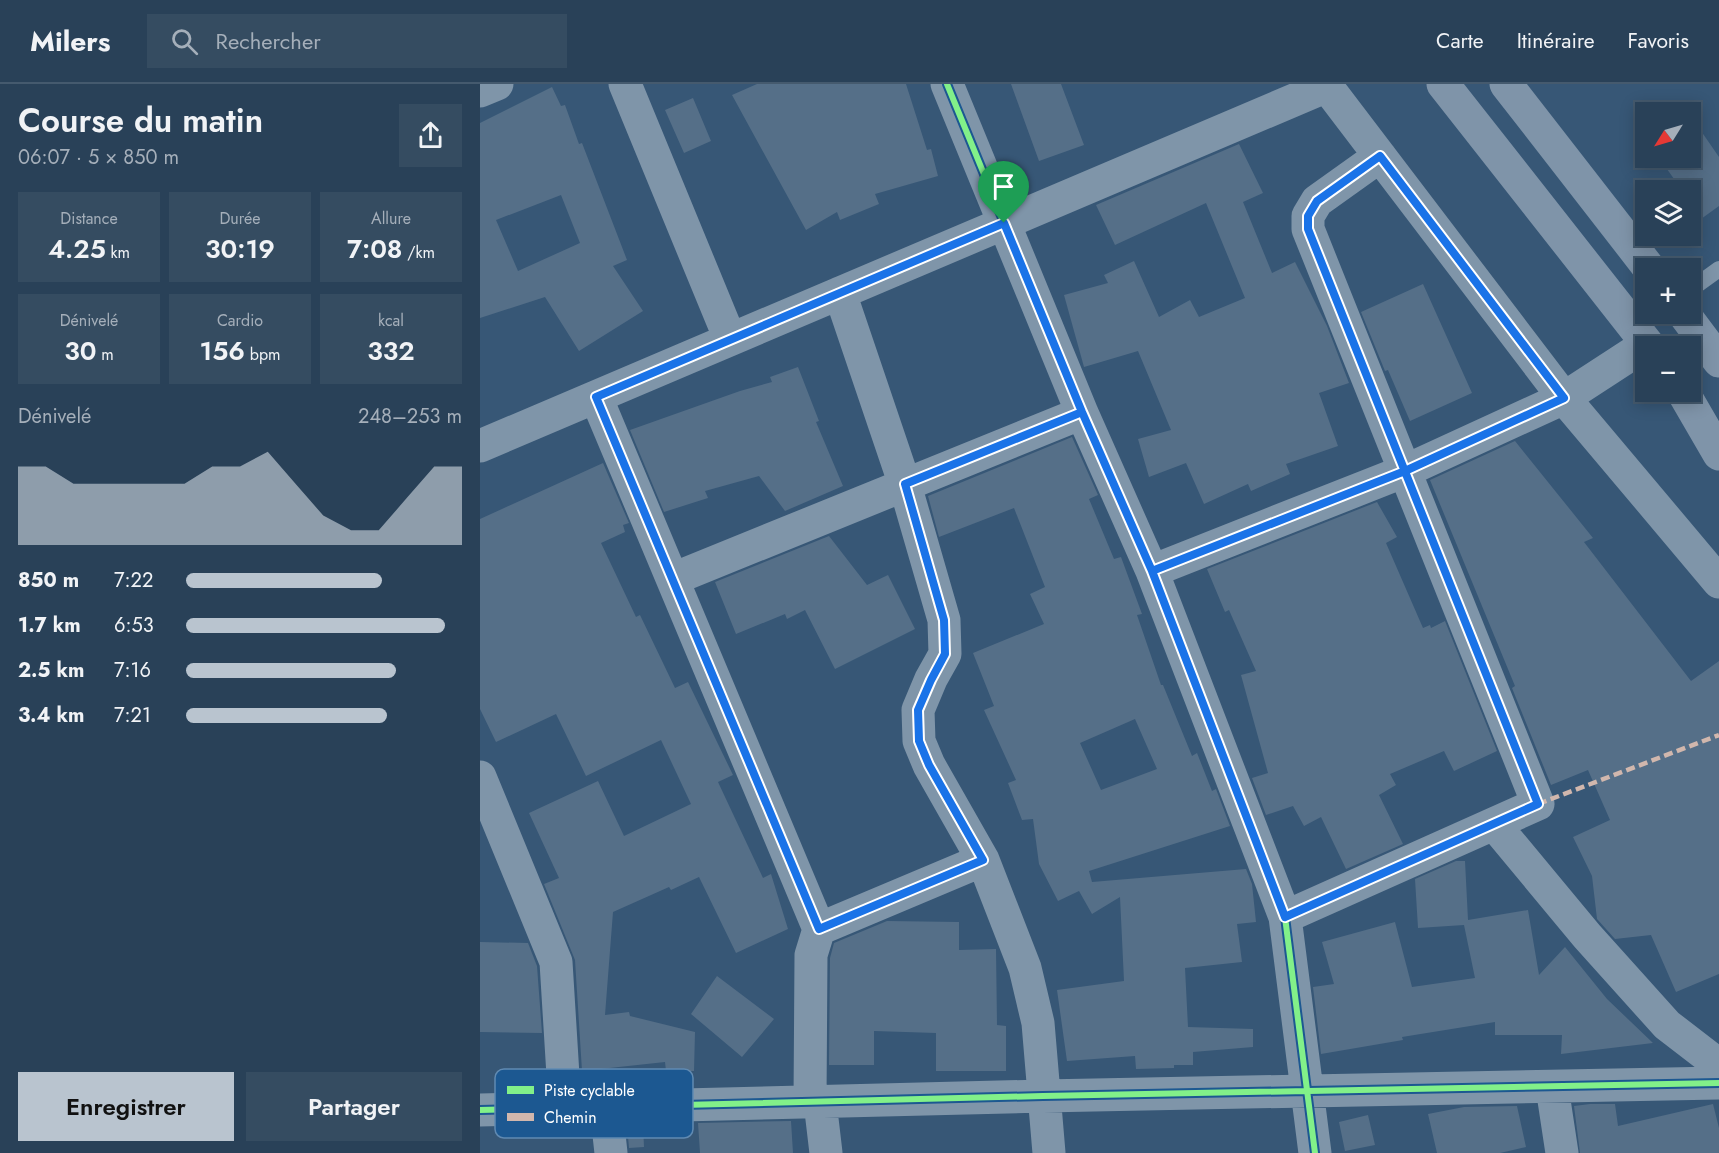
<!DOCTYPE html>
<html lang="fr">
<meta charset="utf-8">
<style>
:root{--surface:#294158;--page:#354c61;--text:#f1f3f6;--muted:#a5afba;--line:#455a6e;--accent:#b9c4cf}
body{margin:0;font-family:Jost,sans-serif;background:var(--page);color:var(--text);height:100vh;display:flex;flex-direction:column;font-size:22px;white-space:nowrap}
*{box-sizing:border-box;margin:0}
p{font-size:20px;color:var(--muted)}
.icon{flex:none;width:33px;height:33px;fill:none;stroke:currentColor;stroke-width:2;stroke-linecap:round;stroke-linejoin:round}
.map{position:relative;flex:1;overflow:hidden}
.sheet{display:flex;flex-direction:column;background:var(--surface);width:480px}
.sheet>*{flex:none}
.needle{width:39px;rotate:233deg}
.controls{position:absolute;left:1155px;top:18px;display:grid;gap:12px}
.controls a{display:grid;place-items:center;width:66px;height:66px;border-radius:0px;background:var(--surface);box-shadow:0 3px 15px #0003,0 0 0 2px var(--line);font-size:30px}
.pin{position:absolute;display:grid;place-items:center;width:51px;height:51px;color:#fff;margin:-62px -26px;border-radius:50% 50% 50% 0;rotate:-45deg;box-shadow:0 0 6px #0007}
.pin .icon{rotate:45deg}
.round{display:grid;place-items:center;flex:none;width:63px;height:63px;border-radius:0px;background:var(--page)}
.headline{display:flex;align-items:center;justify-content:space-between;height:102px;padding:0 18px}
h1{font-size:33px;font-weight:600;line-height:45px}
.figures{display:grid;grid-template-columns:repeat(3,1fr);gap:9px;height:102px;padding:6px 18px}
.figures div{display:grid;align-content:center;border-radius:0px;background:var(--page);text-align:center}
.figures b{font-size:26px;font-weight:600}
.figures small{font-size:16px;font-weight:400}
.figures p{font-size:16px}
.chart{height:168px;padding:12px 18px}
.chart p{display:flex;justify-content:space-between}
.chart svg{width:100%;height:108px;margin-top:6px;fill:var(--accent);opacity:.7}
.action{display:flex;gap:12px;margin-top:auto;padding:12px 18px}
.action a{flex:1;height:69px;border-radius:0px;background:var(--accent);color:#111;font-size:24px;font-weight:600;line-height:69px;text-align:center}
.action a+a{background:var(--page);color:var(--text)}
ul{padding:0 18px;list-style:none;font-size:20px}
li{display:grid;grid-template-columns:96px 72px 1fr;align-items:center;height:45px}
li i{height:15px;border-radius:8px;background:var(--accent)}
header{display:flex;align-items:center;gap:36px;box-sizing:border-box;height:84px;padding:0 30px;background:var(--surface);border-bottom:2px solid var(--line)}
header strong{font-size:28px}
nav{display:flex;gap:33px;margin-inline-start:auto;font-size:21px}
.search{width:420px;height:54px;background:var(--page);display:flex;align-items:center;gap:15px;box-sizing:border-box;padding:0 21px;border-radius:0px;color:var(--muted);font-size:22px}
main{display:flex;flex:1;min-height:0}
.map>svg:first-child{display:block}
.building{fill:#556f88;fill-rule:evenodd}
.lines{fill:none;stroke-linecap:round;stroke-linejoin:round}
.lane{stroke:#7f95a9;stroke-width:16}
.street{stroke:#7f95a9;stroke-width:33}
.highway{stroke:#7f94a9;stroke-width:33}
.quiet{stroke:#d1b7ad;stroke-width:4.5;stroke-dasharray:9 4.5;stroke-linecap:butt}
.cycleway-casing{stroke:#1c5891;stroke-width:10}
.cycleway{stroke:#82f089;stroke-width:6}
.route-casing{stroke:#fff;stroke-width:12}
.route{stroke:#1a73e8;stroke-width:8}
.key{fill:#1c5891;stroke:#608ab2;stroke-width:1.5}
.key-label{font-size:16px;fill:#fff}
</style>
<header>
<strong>Milers</strong>
<div class="search"><svg class="icon" aria-label="search" viewBox="0 0 24 24"><circle cx="10" cy="10" r="6"/><path d="M15 15l6 6"/></svg>Rechercher</div>
<nav><a>Carte</a><a>Itinéraire</a><a>Favoris</a></nav>
</header>
<main>
<section class="sheet">
<div class="headline"><div><h1>Course du matin</h1><p>06:07 · 5 × 850 m</p></div><a class="round"><svg class="icon" aria-label="share" viewBox="0 0 24 24"><path d="M12 15V3M7 8l5-5 5 5M5 13v7h14v-7"/></svg></a></div>
<div class="figures">
<div><p>Distance</p><b>4.25<small> km</small></b></div>
<div><p>Durée</p><b>30:19</b></div>
<div><p>Allure</p><b>7:08<small> /km</small></b></div>
</div>
<div class="figures">
<div><p>Dénivelé</p><b>30<small> m</small></b></div>
<div><p>Cardio</p><b>156<small> bpm</small></b></div>
<div><p>kcal</p><b>332</b></div>
</div>
<div class="chart"><p><span>Dénivelé</span>248–253 m</p>
<svg viewBox="0 0 160 44" preserveAspectRatio="none"><path d="M0 44V12L10 12L20 19L30 19L40 19L50 19L60 19L70 12L80 12L90 6L100 19L110 32L120 38L130 38L140 25L150 12L160 12V44z"/></svg>
</div>
<ul>
<li><b>850 m</b>7:22<i style="width:71%"></i></li>
<li><b>1.7 km</b>6:53<i style="width:94%"></i></li>
<li><b>2.5 km</b>7:16<i style="width:76%"></i></li>
<li><b>3.4 km</b>7:21<i style="width:73%"></i></li>
</ul>
<div class="action"><a>Enregistrer</a><a>Partager</a></div>
</section>
<div class="map">
<svg width="1239" height="1069" viewBox="0 0 1239 1069">
<rect width="100%" height="100%" fill="#375776"/>
<path class="building" d="M277,0h149l21,66 4,-1 7,27 -63,18 4,10 -39,16 -3,-8 -31,18 -74,-135z
M531,0h50l23,61 -45,16z
M72,3l9,19 4,-1 14,39 3,-1 45,117 -14,6 30,45 -64,40 -34,-54 -65,21v-195zM81,111l19,48 -62,28 -22,-51z
M213,14l18,43 -27,12 -19,-43z
M1210,31l29,42v49l-18,13 -11,-15v-14h-8l-23,-32h31z
M759,60l24,49 -20,9 29,71 23,-11 32,64 22,57 -30,10 19,53 -52,18 4,10 -39,17 -3,-7 -44,20 -18,-41 -37,14 -11,-38 33,-9 -33,-79 -54,16 -20,-72 44,-12 -4,-8 30,-14 25,56 31,-17 9,17 46,-19 -39,-95 -91,42 -19,-40z
M943,200l49,109 -62,28 -22,-51 -3,1 -24,-59z
M318,283l21,54 -3,1 27,64 -58,25 -26,-35 -54,15 3,7 -44,14 -34,-82 110,-39 32,-9 -2,-5z
M592,353l26,58 -9,4 25,60 7,-2 21,57 -5,1 24,70h2l29,71 5,-3 15,38 4,-2 14,37 -141,45 3,11 154,-13 6,15 4,38 -19,2 5,38 -57,6 3,59 65,2v18l-60,5v13h-19v3l-38,1 -1,-13 -68,5 -10,-71 67,-9 -4,-84 -28,17 -13,-23 -21,10 -19,-37 -6,-45 -11,1 -14,-37 8,-3 -32,-70 10,-4 -21,-53 71,-29 -14,-30 15,-7 -31,-79 -75,29 -11,-41zM655,635l22,50 -56,21 -21,-47z
M1035,357l78,97 -9,4 107,139 28,-20v313l-43,18 -25,-57 -36,4 -18,-20 -5,-43 -19,-39 37,-17 -22,-50 -37,15 -39,-97 3,-2 -85,-206z
M123,379l26,60 -6,2 2,7 -24,11 35,74 4,-2 35,73 13,-6 45,93 -15,7 45,96 8,-4 17,55 -52,24 -37,-76 -28,13 -2,-3 -56,25 -8,103 24,-3 1,4 65,16 -1,39h-28l-1,-9 -83,9 -7,-111 -31,-76 15,-6 -30,-65 69,-32 26,55 67,-32 -30,-64 -75,36 -30,-62 -60,28 -16,-33v-190z
M897,418l20,35 -11,6 37,85 7,-3 1,3 14,-7 52,130 -43,20 -10,-20 -54,23 6,11 -17,10 24,49 -57,25 -25,-52 -17,9 -11,-20 -27,9 -14,-37 16,-5 -27,-98 15,-4 -27,-61 -4,2 -18,-43z
M349,452l38,49 21,-10 27,54 -80,40 -30,-59 -18,9 -2,-5 -49,20 -21,-52z
M976,777h9l3,59 60,-10 11,65 26,-28 42,52 46,44 -92,11 1,-19h-67v-13l-93,15 1,3 -82,14 -8,-67 21,-3 -12,-42 73,-20 17,65 63,-9 -11,-53 -46,3 -3,-49z
M407,837l72,1v28l37,-1 1,76 9,1v45h-70v-38l-62,-2v34h-45l1,-107 4,-15z
M0,858l48,1 9,23 5,67 -62,-1z
M237,892l57,43 -32,38 -51,-43z
M1110,1020h25l3,22 95,-22 6,24v25h-139l-6,-47z
M1037,1022l9,41 -26,6h-63l-9,-39 36,-7z
M888,1031l7,30 -30,6 -6,-29z
M311,1037l2,32h-93l-2,-30z
M147,1041h16l1,22 -15,1z"/>
<g class="lines">
<path class="lane" d="M1210,206l29,-21"/>
<path class="street" d="M145,0l105,255
M467,0l135,329 70,158 133,346 30,236
M845,0l239,314 155,184
M0,7l17,-7
M360,209l65,192 39,135 1,34 -14,25 -13,31 1,31 10,24 54,95 42,108 13,55 11,130
M116,313l223,532 -8,26 -1,147
M0,362l847,-360
M672,487l253,-100 159,-73 83,-54
M193,495l409,-166
M0,693l76,185 9,146
M1014,740l93,112 80,89 52,40
M805,833l253,-113 -230,-575v-13l9,-15 63,-45
M339,845l164,-69
M1072,1003l10,66
M340,1018l6,51
M126,1023l5,46
M0,1026l563,-14 676,-13"/>
<path class="highway" d="M963,0l206,262
M1026,0l143,184
M1204,230l35,47
M1203,308l36,62"/>
<path class="quiet" d="M1058,720l181,-69"/>
<defs>
<path id="cycleway" d="M467,0l135,329 70,158 133,346 30,236
M0,1026l563,-14 676,-13"/>
</defs>
<use href="#cycleway" class="cycleway-casing"/>
<use href="#cycleway" class="cycleway"/>
</g>
<g class="lines">
<defs>
<path id="route" d="M524,139l-408,174 223,532 164,-69 -54,-95 -10,-24 -1,-31 13,-30 14,-26 -1,-34 -39,-136 177,-72 70,159 253,-100 159,-73 -184,-242 -63,45 -9,15v13l230,575 -253,113 -133,-346 -70,-159 -78,-189"/>
</defs>
<use href="#route" class="route-casing"/>
<use href="#route" class="route"/>
</g>
<rect x="15" y="985" width="198" height="69" rx="9" class="key"/>
<rect x="27" y="1002" width="27" height="8" fill="#82f089"/>
<rect x="27" y="1029" width="27" height="8" fill="#d1b7ad"/>
<g class="key-label">
<text x="64" y="1012">Piste cyclable</text>
<text x="64" y="1039">Chemin</text>
</g>
</svg>
<div class="controls">
<a><svg class="needle" viewBox="-14 -14 28 28"><path d="M0-13l5 13h-10z" fill="#e53935"/><path d="M0 13l5-13h-10z" fill="#a5afba"/></svg></a>
<a><svg class="icon" aria-label="layers" viewBox="0 0 24 24"><path d="M12 4l9 5-9 5-9-5zM3 14l9 5 9-5"/></svg></a>
<a>+</a>
<a>−</a>
</div>
<div class="pin" style="left:524px;top:139px;background:#1e9e55"><svg class="icon" aria-label="arrive" viewBox="0 0 24 24"><path d="M6 21V4h12l-3 4 3 4H6"/></svg></div>
</div>
</main>
